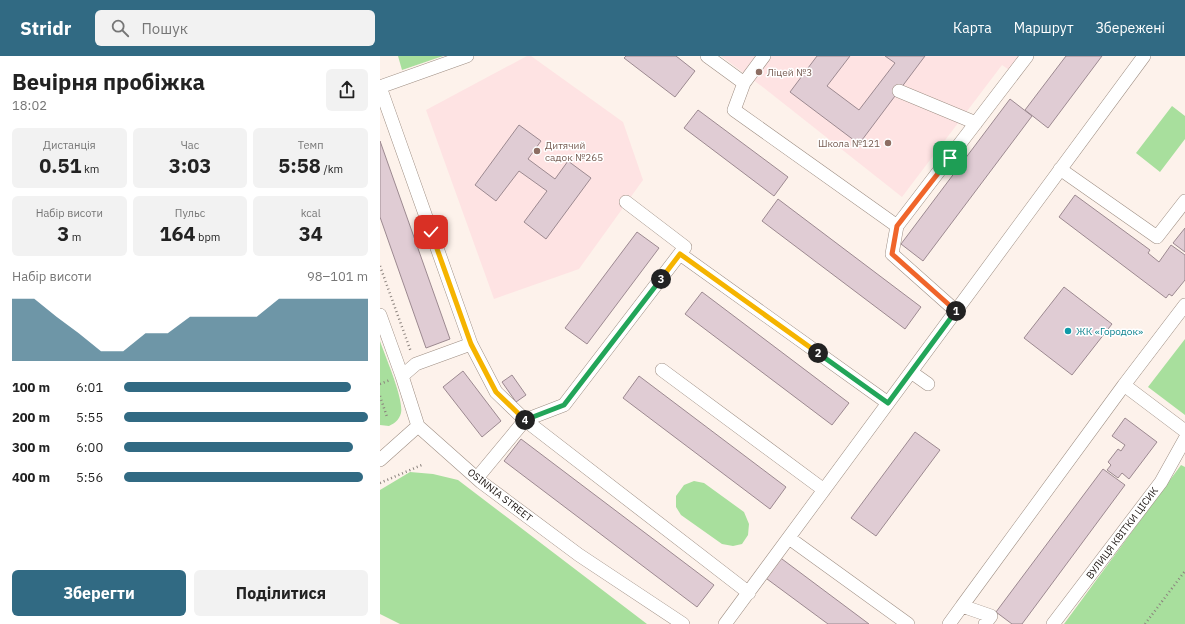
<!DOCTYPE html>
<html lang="uk">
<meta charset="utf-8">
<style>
:root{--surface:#fff;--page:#f2f2f2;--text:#222;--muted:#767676;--accent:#316a83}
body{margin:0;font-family:"IBM Plex Sans",sans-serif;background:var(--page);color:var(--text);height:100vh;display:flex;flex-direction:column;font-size:15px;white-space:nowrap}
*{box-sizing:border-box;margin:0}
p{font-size:13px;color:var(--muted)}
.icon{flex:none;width:22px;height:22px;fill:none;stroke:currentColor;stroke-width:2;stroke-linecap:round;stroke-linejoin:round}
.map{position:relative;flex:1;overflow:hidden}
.details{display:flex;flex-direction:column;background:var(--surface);width:380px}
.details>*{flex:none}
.pin{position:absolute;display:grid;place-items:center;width:34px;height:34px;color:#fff;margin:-17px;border-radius:8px;box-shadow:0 2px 6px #0006}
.km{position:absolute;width:20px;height:20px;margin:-10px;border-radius:50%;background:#222;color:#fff;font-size:11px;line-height:20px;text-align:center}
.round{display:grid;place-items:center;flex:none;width:42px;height:42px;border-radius:6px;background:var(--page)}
.overview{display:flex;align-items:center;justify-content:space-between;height:68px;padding:0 12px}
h1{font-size:22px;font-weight:700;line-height:30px}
.metrics{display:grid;grid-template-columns:repeat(3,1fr);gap:6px;height:68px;padding:4px 12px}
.metrics div{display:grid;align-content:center;border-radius:6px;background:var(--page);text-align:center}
.metrics b{font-size:20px;font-weight:700}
.metrics small{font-size:11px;font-weight:400}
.metrics p{font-size:11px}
.chart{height:112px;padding:8px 12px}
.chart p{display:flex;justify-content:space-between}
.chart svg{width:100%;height:72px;margin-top:4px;fill:var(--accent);opacity:.7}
.primary-button{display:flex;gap:8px;margin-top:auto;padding:8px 12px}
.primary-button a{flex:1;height:46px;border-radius:6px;background:var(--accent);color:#fff;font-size:16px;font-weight:700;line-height:46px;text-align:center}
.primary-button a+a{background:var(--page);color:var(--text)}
ul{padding:0 12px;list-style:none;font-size:13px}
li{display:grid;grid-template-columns:64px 48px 1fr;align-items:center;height:30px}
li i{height:10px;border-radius:5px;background:var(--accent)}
header{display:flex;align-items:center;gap:24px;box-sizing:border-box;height:56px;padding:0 20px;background:var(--accent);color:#fff}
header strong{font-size:19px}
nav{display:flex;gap:22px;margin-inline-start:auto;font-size:14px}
.search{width:280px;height:36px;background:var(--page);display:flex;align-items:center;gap:10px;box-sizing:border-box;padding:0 14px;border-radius:6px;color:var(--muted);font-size:15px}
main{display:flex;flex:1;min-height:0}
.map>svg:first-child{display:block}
.education{fill:#fee3e3}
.green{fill:#a8df9d}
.building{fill:#e0ccd4;stroke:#9c8990}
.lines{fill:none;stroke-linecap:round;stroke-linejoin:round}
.minor-casing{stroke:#9e8e83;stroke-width:14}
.path{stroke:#8b827d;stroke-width:2.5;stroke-dasharray:1 3;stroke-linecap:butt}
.minor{stroke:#fff;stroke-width:13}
.split-1-casing{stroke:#fff;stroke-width:8}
.split-2-casing{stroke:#fff;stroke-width:8}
.split-3-casing{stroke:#fff;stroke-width:8}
.split-4-casing{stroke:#fff;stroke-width:8}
.split-5-casing{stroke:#fff;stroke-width:8}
.split-1{stroke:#f0652b;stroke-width:5}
.split-2{stroke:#22a559;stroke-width:5}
.split-3{stroke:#f5b400;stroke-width:5}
.split-4{stroke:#22a559;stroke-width:5}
.split-5{stroke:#f5b400;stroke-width:5}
.education-dot{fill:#8d6e63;stroke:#fff;stroke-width:1.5}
.culture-dot{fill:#0f9aa8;stroke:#fff;stroke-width:1.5}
.labels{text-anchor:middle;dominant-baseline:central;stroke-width:3;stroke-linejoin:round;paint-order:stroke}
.education-label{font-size:10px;fill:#785e54;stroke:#fff;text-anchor:start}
.culture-label{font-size:10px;fill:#0d838f;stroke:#fff;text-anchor:start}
.street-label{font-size:10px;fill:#1b1411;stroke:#fff}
</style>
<header>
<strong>Stridr</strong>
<div class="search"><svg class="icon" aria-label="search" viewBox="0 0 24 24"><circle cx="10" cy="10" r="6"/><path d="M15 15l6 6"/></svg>Пошук</div>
<nav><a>Карта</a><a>Маршрут</a><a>Збережені</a></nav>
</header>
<main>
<section class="details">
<div class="overview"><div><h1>Вечірня пробіжка</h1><p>18:02</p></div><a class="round"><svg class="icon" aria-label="share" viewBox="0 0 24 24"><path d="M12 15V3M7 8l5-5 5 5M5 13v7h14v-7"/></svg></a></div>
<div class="metrics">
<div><p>Дистанція</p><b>0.51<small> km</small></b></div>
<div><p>Час</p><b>3:03</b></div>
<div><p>Темп</p><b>5:58<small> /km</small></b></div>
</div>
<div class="metrics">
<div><p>Набір висоти</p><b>3<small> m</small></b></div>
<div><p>Пульс</p><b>164<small> bpm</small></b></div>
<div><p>kcal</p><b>34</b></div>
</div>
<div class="chart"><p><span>Набір висоти</span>98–101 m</p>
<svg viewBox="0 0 160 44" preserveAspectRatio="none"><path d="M0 44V6L10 6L20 17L30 27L40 38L50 38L60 27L70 27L80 17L90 17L100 17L110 17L120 6L130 6L140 6L150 6L160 6V44z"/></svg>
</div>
<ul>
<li><b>100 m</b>6:01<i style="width:93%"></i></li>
<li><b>200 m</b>5:55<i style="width:100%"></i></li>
<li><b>300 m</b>6:00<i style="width:94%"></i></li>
<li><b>400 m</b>5:56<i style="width:98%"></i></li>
</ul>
<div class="primary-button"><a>Зберегти</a><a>Поділитися</a></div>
</section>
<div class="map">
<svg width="805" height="568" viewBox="0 0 805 568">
<rect width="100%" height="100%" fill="#fdf2eb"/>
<path class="education" d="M147,0h4l92,66 20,58 -64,89 -85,30 -68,-189z
M341,0h304l-13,16 -10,-7 -100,132 -138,-109z"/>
<path class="green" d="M18,0h45l-41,14z
M792,50l13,10v23l-25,33 -24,-19z
M805,283v76l-37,-28z
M0,285c5,15 24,58 21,72 -2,7 -6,10 -12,13l-9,-1z
M801,409l4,2v157h-121z
M30,416l23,2 25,6 189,144h-247l-20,-10v-124z
M314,425l10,2 40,29 5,12 -1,11 -6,9 -9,2 -11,-2 -41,-29 -5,-8v-11l8,-11z"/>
<path class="building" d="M246,0h50l19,15 -20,26 -51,-39z
M437,0h33l-23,30 32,24 36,-47 -10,-7h40l-66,88 -69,-52z
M686,0h36l-54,72 -23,-18z
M630,43l22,17 -109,145 -22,-17z
M318,54l90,67 -14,19 -90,-68z
M139,69l22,16 -13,18 27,20 13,-18 23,17 -45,61 -22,-17 23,-31 -28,-20 -23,30 -21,-16z
M0,85l70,198 -24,9 -46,-131z
M695,139l75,55 -2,3 11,9 12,-17 14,10v25l-13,16 -3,-2 -3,4 -107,-81z
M398,143l143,108 -16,22 -143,-108z
M805,172v24l-12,-9z
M257,176l22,16 -72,96 -22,-16z
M684,231l48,37 -40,51 -48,-37z
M322,236l147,111 -17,22 -147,-111z
M83,315l38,50 -19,16 -39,-50z
M132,319l14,20 -10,7 -14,-20z
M259,320l147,111 -16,22 -147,-111z
M745,362l32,24 -28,37 -7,-6 -4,5 -11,-8 4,-5 -3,-3 10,-13 3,2 4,-6 -13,-9z
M535,376l25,18 -64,86 -25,-18z
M141,383l193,146 -17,22 -193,-146z
M723,413l22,16 -103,139h-10l-16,-12z
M398,500l91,68h-41l-65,-48z"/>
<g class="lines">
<defs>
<path id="minor" d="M327,0l37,27 -10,27 163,116 -5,28 64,57
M364,27l20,-27
M0,31l91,257 -55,20 -14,12
M0,31l87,-31
M519,35l77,32
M680,113l97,68 28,-36
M517,170l130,-170
M300,198l208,149
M805,249l-61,80 61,46
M0,259l22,61 16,50 63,56 98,73 104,69
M91,288l25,48 29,28 224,173
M282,314l162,120
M531,316l17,12
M0,404l38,-34
M97,422l48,-58 39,-15 121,-158 -59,-45
M409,482l119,86
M345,568l419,-568
M569,568l13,-18
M605,568l6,-8 -29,-10 162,-221
M673,568l108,-142 24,-43"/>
</defs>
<use href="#minor" class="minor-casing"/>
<path class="path" d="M0,210l31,86
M0,328l10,-4
M0,340l7,21
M0,427l44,-19
M765,568l40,-53"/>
<use href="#minor" class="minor"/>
</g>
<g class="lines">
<defs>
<path id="split-1" d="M570,102l-53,68 -5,28 64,57"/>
<path id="split-2" d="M438,297l70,50 68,-92"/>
<path id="split-3" d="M281,223l19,-25 138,99"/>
<path id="split-4" d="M145,364l39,-15 97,-126"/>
<path id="split-5" d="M51,176l40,112 25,48 29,28"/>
</defs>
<use href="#split-1" class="split-1-casing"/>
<use href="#split-2" class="split-2-casing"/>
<use href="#split-3" class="split-3-casing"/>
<use href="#split-4" class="split-4-casing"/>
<use href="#split-5" class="split-5-casing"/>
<use href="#split-1" class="split-1"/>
<use href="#split-2" class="split-2"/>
<use href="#split-3" class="split-3"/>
<use href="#split-4" class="split-4"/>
<use href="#split-5" class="split-5"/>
</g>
<g class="education-dot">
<circle cx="379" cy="16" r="4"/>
<circle cx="508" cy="87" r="4"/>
<circle cx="157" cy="95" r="4"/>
</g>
<circle class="culture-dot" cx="688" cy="275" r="4"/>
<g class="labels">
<g class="education-label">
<text x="387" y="16">Ліцей №3</text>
<text x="500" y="87" text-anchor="end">Школа №121</text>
<text x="165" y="89">Дитячий<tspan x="165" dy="12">садок №265</tspan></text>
</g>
<g class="culture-label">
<text x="696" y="275">ЖК «Городок»</text>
</g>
<g class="street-label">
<text transform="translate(120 439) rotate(38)">OSINNIA STREET</text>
<text transform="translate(742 477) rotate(-53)">ВУЛИЦЯ КВІТКИ ЦІСИК</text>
</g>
</g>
</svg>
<div class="pin" style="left:570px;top:102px;background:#1e9e55"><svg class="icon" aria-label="arrive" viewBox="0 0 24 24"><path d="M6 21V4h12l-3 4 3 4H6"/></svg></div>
<div class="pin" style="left:51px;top:176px;background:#d93025"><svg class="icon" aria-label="check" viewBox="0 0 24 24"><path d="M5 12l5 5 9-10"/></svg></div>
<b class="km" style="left:576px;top:255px">1</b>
<b class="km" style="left:438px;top:297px">2</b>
<b class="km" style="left:281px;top:223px">3</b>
<b class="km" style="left:145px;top:364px">4</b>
</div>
</main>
